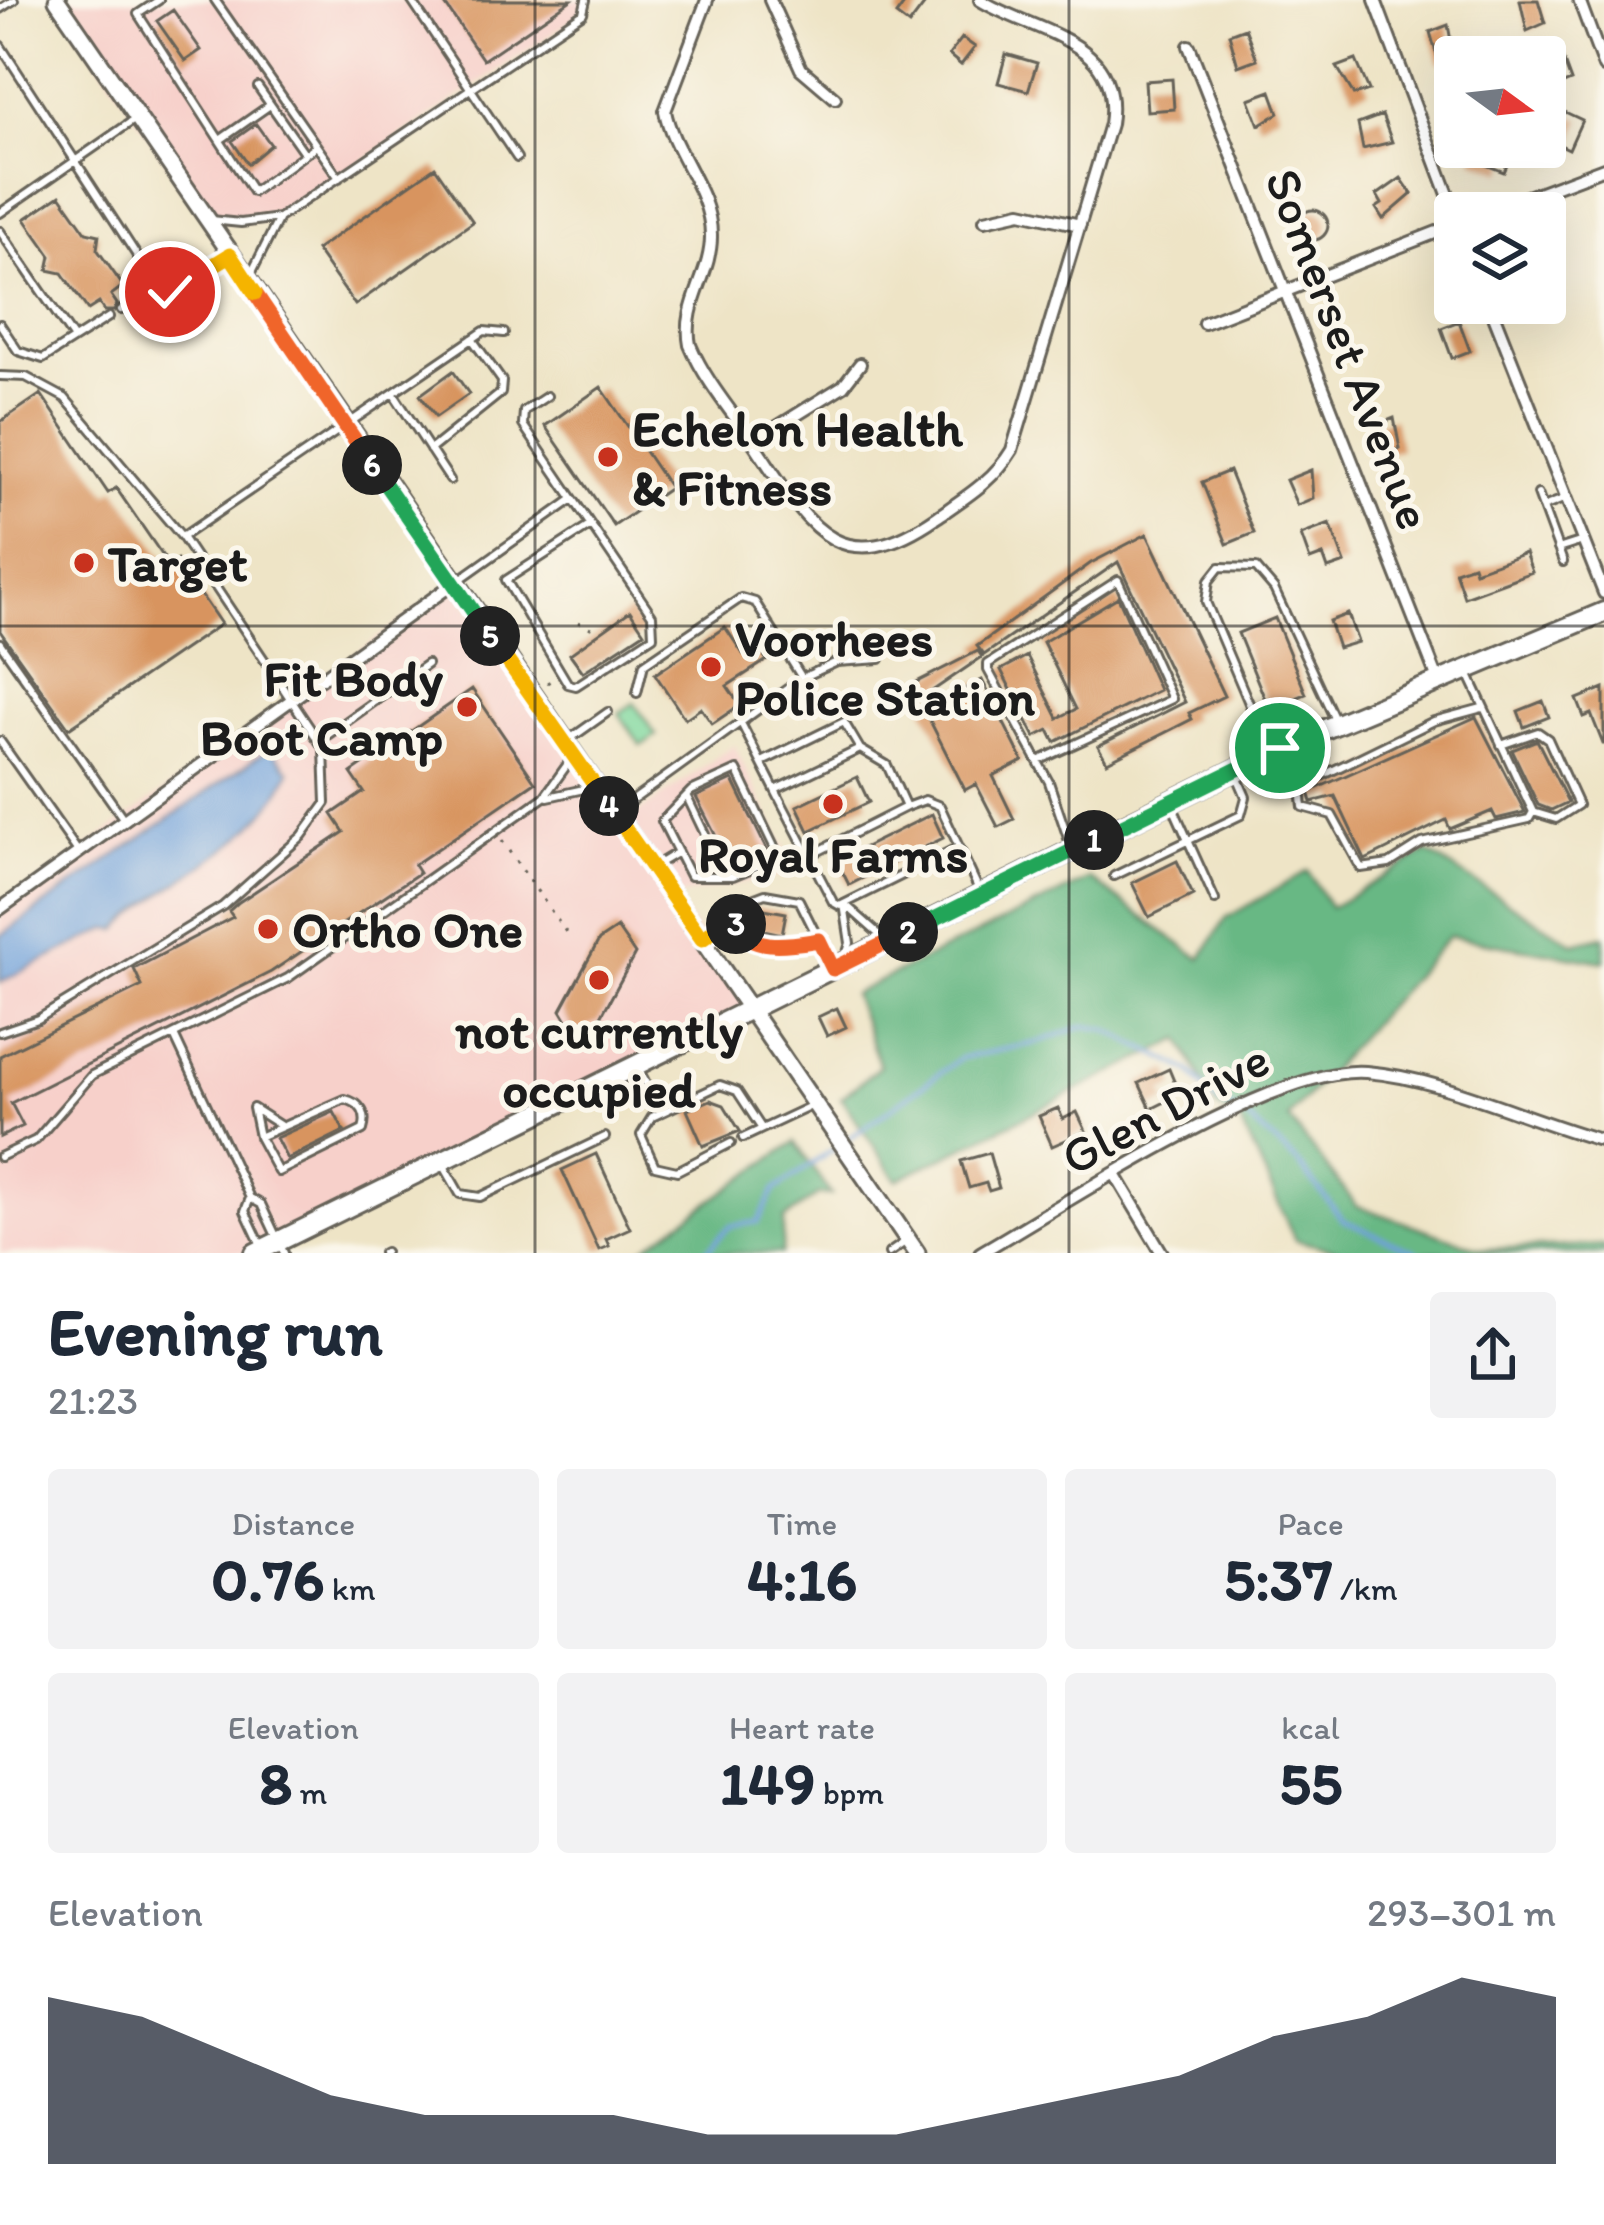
<!DOCTYPE html>
<meta charset="utf-8">
<style>
:root{--surface:#fff;--page:#f2f2f3;--text:#1f2937;--muted:#747a83;--accent:#111827}
body{margin:0;font-family:Itim,sans-serif;background:var(--page);color:var(--text);height:100vh;display:flex;flex-direction:column;font-size:45px;white-space:nowrap}
*{box-sizing:border-box;margin:0}
p{font-size:39px;color:var(--muted)}
.icon{flex:none;width:66px;height:66px;fill:none;stroke:currentColor;stroke-width:2;stroke-linecap:round;stroke-linejoin:round}
.map{position:relative;height:1253px;overflow:hidden}
.side{display:flex;flex-direction:column;background:var(--surface);flex:1}
.side>*{flex:none}
.needle{width:78px;rotate:105deg}
.controls{position:absolute;left:1434px;top:36px;display:grid;gap:24px}
.controls a{display:grid;place-items:center;width:132px;height:132px;border-radius:12px;background:var(--surface);box-shadow:0 12px 48px #0002;font-size:60px}
.pin{position:absolute;display:grid;place-items:center;width:102px;height:102px;color:#fff;margin:-51px;border:6px solid #fff;border-radius:50%;box-shadow:0 3px 12px #0007}
.km{position:absolute;width:60px;height:60px;margin:-30px;border-radius:50%;background:#222;color:#fff;font-size:33px;line-height:60px;text-align:center}
.round{display:grid;place-items:center;flex:none;width:126px;height:126px;border-radius:12px;background:var(--page)}
.overview{display:flex;align-items:center;justify-content:space-between;height:204px;padding:0 48px}
h1{font-size:66px;font-weight:700;line-height:90px}
.stats{display:grid;grid-template-columns:repeat(3,1fr);gap:18px;height:204px;padding:12px 48px}
.stats div{display:grid;align-content:center;border-radius:12px;background:var(--page);text-align:center}
.stats b{font-size:60px;font-weight:700}
.stats small{font-size:33px;font-weight:400}
.stats p{font-size:33px}
.chart{height:336px;padding:24px 48px}
.chart p{display:flex;justify-content:space-between}
.chart svg{width:100%;height:216px;margin-top:12px;fill:var(--accent);opacity:.7}
.map>svg:first-child{display:block}
.built{fill:#f7d0ca}
.green{fill:#7fd89d;stroke:#4e7a5c;stroke-width:3}
.forest{fill:#67b884;stroke:#426a50;stroke-width:3}
.water{fill:#70a0da;stroke:#465e7b;stroke-width:3}
.lines{fill:none;stroke-linecap:round;stroke-linejoin:round}
.stream{stroke:#70a0da;stroke-width:4.5}
.building{fill:#d8945e}
.lane-casing{stroke:#666258;stroke-width:12}
.street-casing{stroke:#666258;stroke-width:16}
.secondary-casing{stroke:#666258;stroke-width:21}
.primary-casing{stroke:#666258;stroke-width:24}
.path{stroke:#666258;stroke-width:3;stroke-dasharray:3 9;stroke-linecap:butt}
.lane{stroke:#fff;stroke-width:6}
.street{stroke:#fff;stroke-width:10}
.secondary{stroke:#fff;stroke-width:15}
.primary{stroke:#fff;stroke-width:18}
.split-1-casing{stroke:#fff;stroke-width:24}
.split-2-casing{stroke:#fff;stroke-width:24}
.split-3-casing{stroke:#fff;stroke-width:24}
.split-4-casing{stroke:#fff;stroke-width:24}
.split-5-casing{stroke:#fff;stroke-width:24}
.split-6-casing{stroke:#fff;stroke-width:24}
.split-7-casing{stroke:#fff;stroke-width:24}
.split-8-casing{stroke:#fff;stroke-width:24}
.split-1{stroke:#22a559;stroke-width:15}
.split-2{stroke:#22a559;stroke-width:15}
.split-3{stroke:#f0652b;stroke-width:15}
.split-4{stroke:#f5b400;stroke-width:15}
.split-5{stroke:#f5b400;stroke-width:15}
.split-6{stroke:#22a559;stroke-width:15}
.split-7{stroke:#f0652b;stroke-width:15}
.split-8{stroke:#f5b400;stroke-width:15}
.grid{fill:none;stroke:#1c1c1c;stroke-width:3;stroke-opacity:0.55}
.poi-dot{fill:#c8321e;stroke:#fbf7ec;stroke-width:4.5}
.labels{text-anchor:middle;dominant-baseline:central;stroke-width:10;stroke-linejoin:round;paint-order:stroke}
.street-label{font-size:51px;fill:#1c1c1c;stroke:#fbf7ec}
.poi-label{font-size:51px;font-weight:bold;fill:#1c1c1c;stroke:#fbf7ec;text-anchor:start}
</style>
<div class="map">
<svg width="1604" height="1253" viewBox="0 0 1604 1253">
<rect width="100%" height="100%" fill="#fbf7ec"/>
<filter id="ink" filterUnits="userSpaceOnUse"><feTurbulence type="fractalNoise" baseFrequency=".00833" numOctaves="2"/><feDisplacementMap in="SourceGraphic" scale="24" xChannelSelector="R" yChannelSelector="G"/><feConvolveMatrix kernelMatrix="1 2 1 2 8 2 1 2 1" color-interpolation-filters="sRGB"/></filter>
<filter id="wash" filterUnits="userSpaceOnUse"><feTurbulence type="fractalNoise" baseFrequency=".004" numOctaves="4" result="noise"/><feDisplacementMap in="SourceGraphic" scale="48" xChannelSelector="R" yChannelSelector="G"/><feGaussianBlur stdDeviation="2.7" result="paint"/><feColorMatrix in="noise" values="0 0 0 0 0 0 0 0 0 0 0 0 0 0 0 0 0 1.4 0 .05"/><feComposite in="paint" operator="in"/></filter>
<g filter="url(#wash)">
<rect width="100%" height="100%" fill="#eee4c6"/>
<path class="built" d="M57,0h529l-3,13 -304,205 -38,5 -36,-4z
M453,584l170,240 111,-79 62,127 -123,25 78,113 -496,243h-255v-344z"/>
<path class="green" d="M634,703l22,32 -15,11 -22,-33z"/>
<path class="forest" d="M1427,852l146,91 31,-7v26l-155,-26 -161,182 69,88 125,43 122,-4v8h-258l-51,-13 -55,-120 -24,-13 -35,-68 -284,141 -56,-82 39,-32 -27,-72 237,-115 111,80 25,-41 82,-47 22,37z
M795,1142l36,53 -12,-1 -35,25 -2,34h-145z"/>
<path class="water" d="M270,748l20,23c-35,80 -117,103 -172,159l-10,-1 -108,53v-46z"/>
<g class="lines">
<path class="stream" d="M847,1140l114,-82 75,-15 48,-17 21,3 86,43 20,25 33,18 54,48 45,57 76,33
M704,1253l26,-27 28,-4 17,-32 63,-44"/>
</g>
<g id="blocks">
<path class="building" d="M442,0h129l-88,60z
M907,0h21l-19,25 -13,-10z
M1520,0h18l7,23 -18,8z
M173,10l28,40 -16,11 -28,-40z
M1448,25l6,32 -15,6 -9,-31z
M1245,28l12,31 -19,7 -9,-32z
M962,38l13,9 -14,18 -12,-10z
M1560,51l11,30 -17,7 -10,-31z
M1006,54l31,9 -9,28 -30,-8z
M1356,60l13,30 -15,5 -17,-28z
M1172,79l2,30 -27,2 -2,-30z
M1271,91l8,22 -20,12 -10,-26z
M1563,111l19,9 -13,29 -19,-9z
M1382,115l10,27 -29,7 -5,-25z
M256,124l15,21 -23,19 -16,-23z
M1479,147l32,9 -7,16 -31,-12z
M435,167l38,55 -118,83 -39,-55z
M1401,178l11,16 -29,25 -7,-11 6,-4 -5,-9z
M60,195l26,37 13,3 -2,14 26,37 -12,9 6,9 -3,7h-10l-5,-8 -11,7 -26,-37 -14,-3 3,-14 -26,-37z
M1298 225a15 15 0 1 1 30 0a15 15 0 1 1-30 0Z
M1459,321l11,30 -18,7 -11,-30z
M453,371l16,23 -33,23 -16,-22z
M601,387l69,101 -56,38 -69,-100z
M41,394l67,99 8,-5 53,77 8,-5 44,64 -152,104 -69,-97v-209z
M1394,418l6,31 -13,5 -11,-29z
M1311,470l2,28 -16,7 -11,-25z
M1229,471l25,62 -27,11 -25,-62z
M1330,524l15,39 -17,6 -5,-14 -13,5 -9,-25z
M1147,534l77,162 -35,17 3,6 -85,43 -9,-16 87,-44 -67,-140 -134,93 -7,-9 114,-83z
M1525,553l7,19 -68,25 -9,-26 18,-6 2,6z
M1118,597l41,93 -104,52 -6,-12 -14,7 -34,-67 26,-14 31,62 18,-9 -33,-67z
M630,611l14,21 -61,40 -13,-18z
M1348,614l10,28 -20,6 -9,-27z
M1275,618l31,76 -37,15 -31,-76z
M725,627l18,27 13,-9 11,15 -40,26 13,19 -28,19 -11,-16 -16,11 -30,-45z
M978,651l4,6 -63,43 -8,-15z
M982,680l41,81 -30,15 21,43 -16,8 -22,-43 -11,6 -41,-81z
M1604,688v56h-1l-12,-30 -7,3 -7,-18z
M472,689l63,93 -121,83 5,8 -148,99 -260,131 12,23 -23,11v-81l142,-70 -8,-17 99,-52 -4,-6 10,-9 105,-70 -12,-18 32,-22 -13,-19z
M1543,701l6,16 -25,10 -6,-16z
M1476,717l49,95 -29,7 -4,-8 -42,18 -4,-9 -81,40 -30,-64 -23,6 -3,-10z
M1537,740l31,62 -17,8 -13,-5 -26,-55z
M857,777l12,25 -60,29 -12,-25z
M733,780l35,72 -36,16 -36,-71z
M932,814l11,24 -94,47 -12,-24z
M1177,861l16,34 -44,22 -17,-34z
M753,907l33,6 -4,21 -37,-8z
M617,928l18,26 -37,68 -23,11 -14,-23 38,-70z
M837,1008l9,19 -19,9 -9,-19z
M1169,1069l7,17 -13,6 4,9 -16,8 -12,-26z
M710,1100l14,5 16,26 -37,15 -16,-36z
M1058,1108l5,11 14,-7 9,19 -34,15 -13,-30z
M334,1112l10,19 -57,28 -11,-21z
M989,1153l10,35 -10,3 -3,-8 -17,5 -8,-27z
M596,1154l34,74 -24,11 3,7 -10,4 -37,-80z"/>
</g>
</g>
<g filter="url(#ink)">
<use href="#blocks" fill-opacity="0" stroke="#666258" stroke-width="3"/>
<g class="lines">
<defs>
<path id="lane" d="M159,0l-21,14 115,178 63,-46
M215,0l124,178
M411,0l106,158
M0,9l14,-9
M0,45l158,243
M258,87l47,67
M220,140l50,-35
M0,213l134,-93
M211,220l30,3 38,-5
M0,231l74,108
M249,278l30,-60 304,-205 3,-13
M121,310l37,-22 12,4 60,-37
M0,324l18,27 25,8 66,-42
M0,376l26,1 39,21 117,139 142,212 2,54 -24,33 -79,70 -185,113 -38,13
M393,393l57,87
M547,396l-23,15 -1,14 129,190 1,21 -77,50 -8,-2 -62,-104 85,-55
M430,450l71,-57 1,-12 -30,-42
M1538,494l25,68
M1543,507l23,-9
M182,537l302,-206 20,2
M1558,549l25,-8
M459,580l114,-81
M0,643l123,175
M637,693l7,-29 97,-66 14,4 47,76
M742,725l33,65 85,-41 27,16 19,42 19,-7 15,6 40,86
M0,741l79,112
M319,741l108,-77
M567,741l41,-29
M1501,745l37,-13 10,7 30,66 -22,14 -23,-7
M1268,748l-62,-146 3,-21 11,-14 36,1 18,21 61,131
M1281,750l19,29 3,28 29,8 29,53 28,-4 33,-21 107,-24 4,-7 -66,-141
M1038,761l134,-62 -54,-119 -130,84v6l61,112 22,65
M762,762l82,-40 16,27
M737,770l42,87 -46,19h-43l-28,-55 29,-30z
M1299,787l135,-66 48,-13
M775,790l58,112 7,4 119,-59
M548,797l45,-10
M688,799l36,75
M1172,805l43,95
M618,811l184,-133 35,-16 43,-3
M809,856l97,-49
M655,866l23,-14
M1114,876l127,-61 5,-18 -9,-21
M765,894l34,6 20,40 -36,6 -45,-14 -4,-15 5,-13z
M844,904l6,39 -5,16
M847,906l35,31
M702,939l32,-22
M819,940l12,24
M174,1035l76,163 11,6 23,49
M638,1068l23,44
M259,1137l86,-38c16,4 23,15 18,31l-85,42 -19,-35 -6,-29 28,18
M743,1138l68,-32
M731,1143l-54,28 -22,-5 -14,-31 11,-18 68,-32 17,6 25,38
M0,1157l36,-17 56,-65 196,-97 256,-181 28,-39
M444,1166l16,28 20,3 125,-60
M250,1198l-5,13 16,34
M383,1253l2,-1
M889,1253l16,-11"/>
<path id="street" d="M707,0l-42,111c8,42 46,80 46,124 1,39 -29,69 -21,110 15,36 43,68 65,100 53,80 84,140 182,72 29,-20 57,-37 75,-67l98,-326c13,-86 -75,-90 -130,-124
M770,0l31,69 34,29
M1375,0l80,213
M1579,0l25,67
M1189,46l249,634
M1485,213l119,-45
M985,220l36,-8 59,13
M1489,303l115,290
M1204,323l251,-98
M753,442l90,-56 17,-22
M0,909l453,-325
M1116,1176l46,77
M980,1253c86,-49 295,-189 386,-181 77,6 163,49 238,69"/>
<path id="secondary" d="M57,0l860,1253"/>
<path id="primary" d="M255,1253l1025,-505 324,-136"/>
</defs>
<use href="#lane" class="lane-casing"/>
<use href="#street" class="street-casing"/>
<use href="#secondary" class="secondary-casing"/>
<use href="#primary" class="primary-casing"/>
<path class="path" d="M578,622l17,8
M547,683l8,-5
M502,841l66,94"/>
<use href="#lane" class="lane"/>
<use href="#street" class="street"/>
<use href="#secondary" class="secondary"/>
<use href="#primary" class="primary"/>
</g>
</g>
<g class="lines" filter="url(#ink)">
<defs>
<path id="split-1" d="M1094,840l186,-92"/>
<path id="split-2" d="M908,932l186,-92"/>
<path id="split-3" d="M736,924c14,29 57,20 83,16l14,29 75,-37"/>
<path id="split-4" d="M609,806l93,133 32,-22 2,7"/>
<path id="split-5" d="M490,636l119,170"/>
<path id="split-6" d="M372,465l118,171"/>
<path id="split-7" d="M255,293l117,172"/>
<path id="split-8" d="M170,292l60,-37 25,38"/>
</defs>
<use href="#split-1" class="split-1-casing"/>
<use href="#split-2" class="split-2-casing"/>
<use href="#split-3" class="split-3-casing"/>
<use href="#split-4" class="split-4-casing"/>
<use href="#split-5" class="split-5-casing"/>
<use href="#split-6" class="split-6-casing"/>
<use href="#split-7" class="split-7-casing"/>
<use href="#split-8" class="split-8-casing"/>
<use href="#split-1" class="split-1"/>
<use href="#split-2" class="split-2"/>
<use href="#split-3" class="split-3"/>
<use href="#split-4" class="split-4"/>
<use href="#split-5" class="split-5"/>
<use href="#split-6" class="split-6"/>
<use href="#split-7" class="split-7"/>
<use href="#split-8" class="split-8"/>
</g>
<path class="grid" d="M535,0v1253M1069,0v1253M0,626h1604"/>
<g class="poi-dot">
<circle cx="608" cy="457" r="12"/>
<circle cx="84" cy="563" r="12"/>
<circle cx="711" cy="667" r="12"/>
<circle cx="467" cy="707" r="12"/>
<circle cx="833" cy="804" r="12"/>
<circle cx="268" cy="929" r="12"/>
<circle cx="599" cy="980" r="12"/>
</g>
<g class="labels">
<g class="street-label">
<text transform="translate(1349 349) rotate(69)">Somerset Avenue</text>
<text transform="translate(1165 1108) rotate(-28)">Glen Drive</text>
</g>
<g class="poi-label">
<text x="632" y="428">Echelon Health<tspan x="632" dy="59">&amp; Fitness</tspan></text>
<text x="108" y="563">Target</text>
<text x="735" y="638">Voorhees<tspan x="735" dy="59">Police Station</tspan></text>
<text x="443" y="678" text-anchor="end">Fit Body<tspan x="443" dy="59">Boot Camp</tspan></text>
<text x="833" y="854" text-anchor="middle">Royal Farms</text>
<text x="292" y="929">Ortho One</text>
<text x="599" y="1030" text-anchor="middle">not currently<tspan x="599" dy="59">occupied</tspan></text>
</g>
</g>
</svg>
<div class="controls">
<a><svg class="needle" viewBox="-14 -14 28 28"><path d="M0-13l5 13h-10z" fill="#e53935"/><path d="M0 13l5-13h-10z" fill="#747a83"/></svg></a>
<a><svg class="icon" aria-label="layers" viewBox="0 0 24 24"><path d="M12 4l9 5-9 5-9-5zM3 14l9 5 9-5"/></svg></a>
</div>
<div class="pin" style="left:1280px;top:748px;background:#1e9e55"><svg class="icon" aria-label="arrive" viewBox="0 0 24 24"><path d="M6 21V4h12l-3 4 3 4H6"/></svg></div>
<div class="pin" style="left:170px;top:292px;background:#d93025"><svg class="icon" aria-label="check" viewBox="0 0 24 24"><path d="M5 12l5 5 9-10"/></svg></div>
<b class="km" style="left:1094px;top:840px">1</b>
<b class="km" style="left:908px;top:932px">2</b>
<b class="km" style="left:736px;top:924px">3</b>
<b class="km" style="left:609px;top:806px">4</b>
<b class="km" style="left:490px;top:636px">5</b>
<b class="km" style="left:372px;top:465px">6</b>
</div>
<section class="side">
<div class="overview"><div><h1>Evening run</h1><p>21:23</p></div><a class="round"><svg class="icon" aria-label="share" viewBox="0 0 24 24"><path d="M12 15V3M7 8l5-5 5 5M5 13v7h14v-7"/></svg></a></div>
<div class="stats">
<div><p>Distance</p><b>0.76<small> km</small></b></div>
<div><p>Time</p><b>4:16</b></div>
<div><p>Pace</p><b>5:37<small> /km</small></b></div>
</div>
<div class="stats">
<div><p>Elevation</p><b>8<small> m</small></b></div>
<div><p>Heart rate</p><b>149<small> bpm</small></b></div>
<div><p>kcal</p><b>55</b></div>
</div>
<div class="chart"><p><span>Elevation</span>293–301 m</p>
<svg viewBox="0 0 160 44" preserveAspectRatio="none"><path d="M0 44V10L10 14L20 22L30 30L40 34L50 34L60 34L70 38L80 38L90 38L100 34L110 30L120 26L130 18L140 14L150 6L160 10V44z"/></svg>
</div>
</section>
